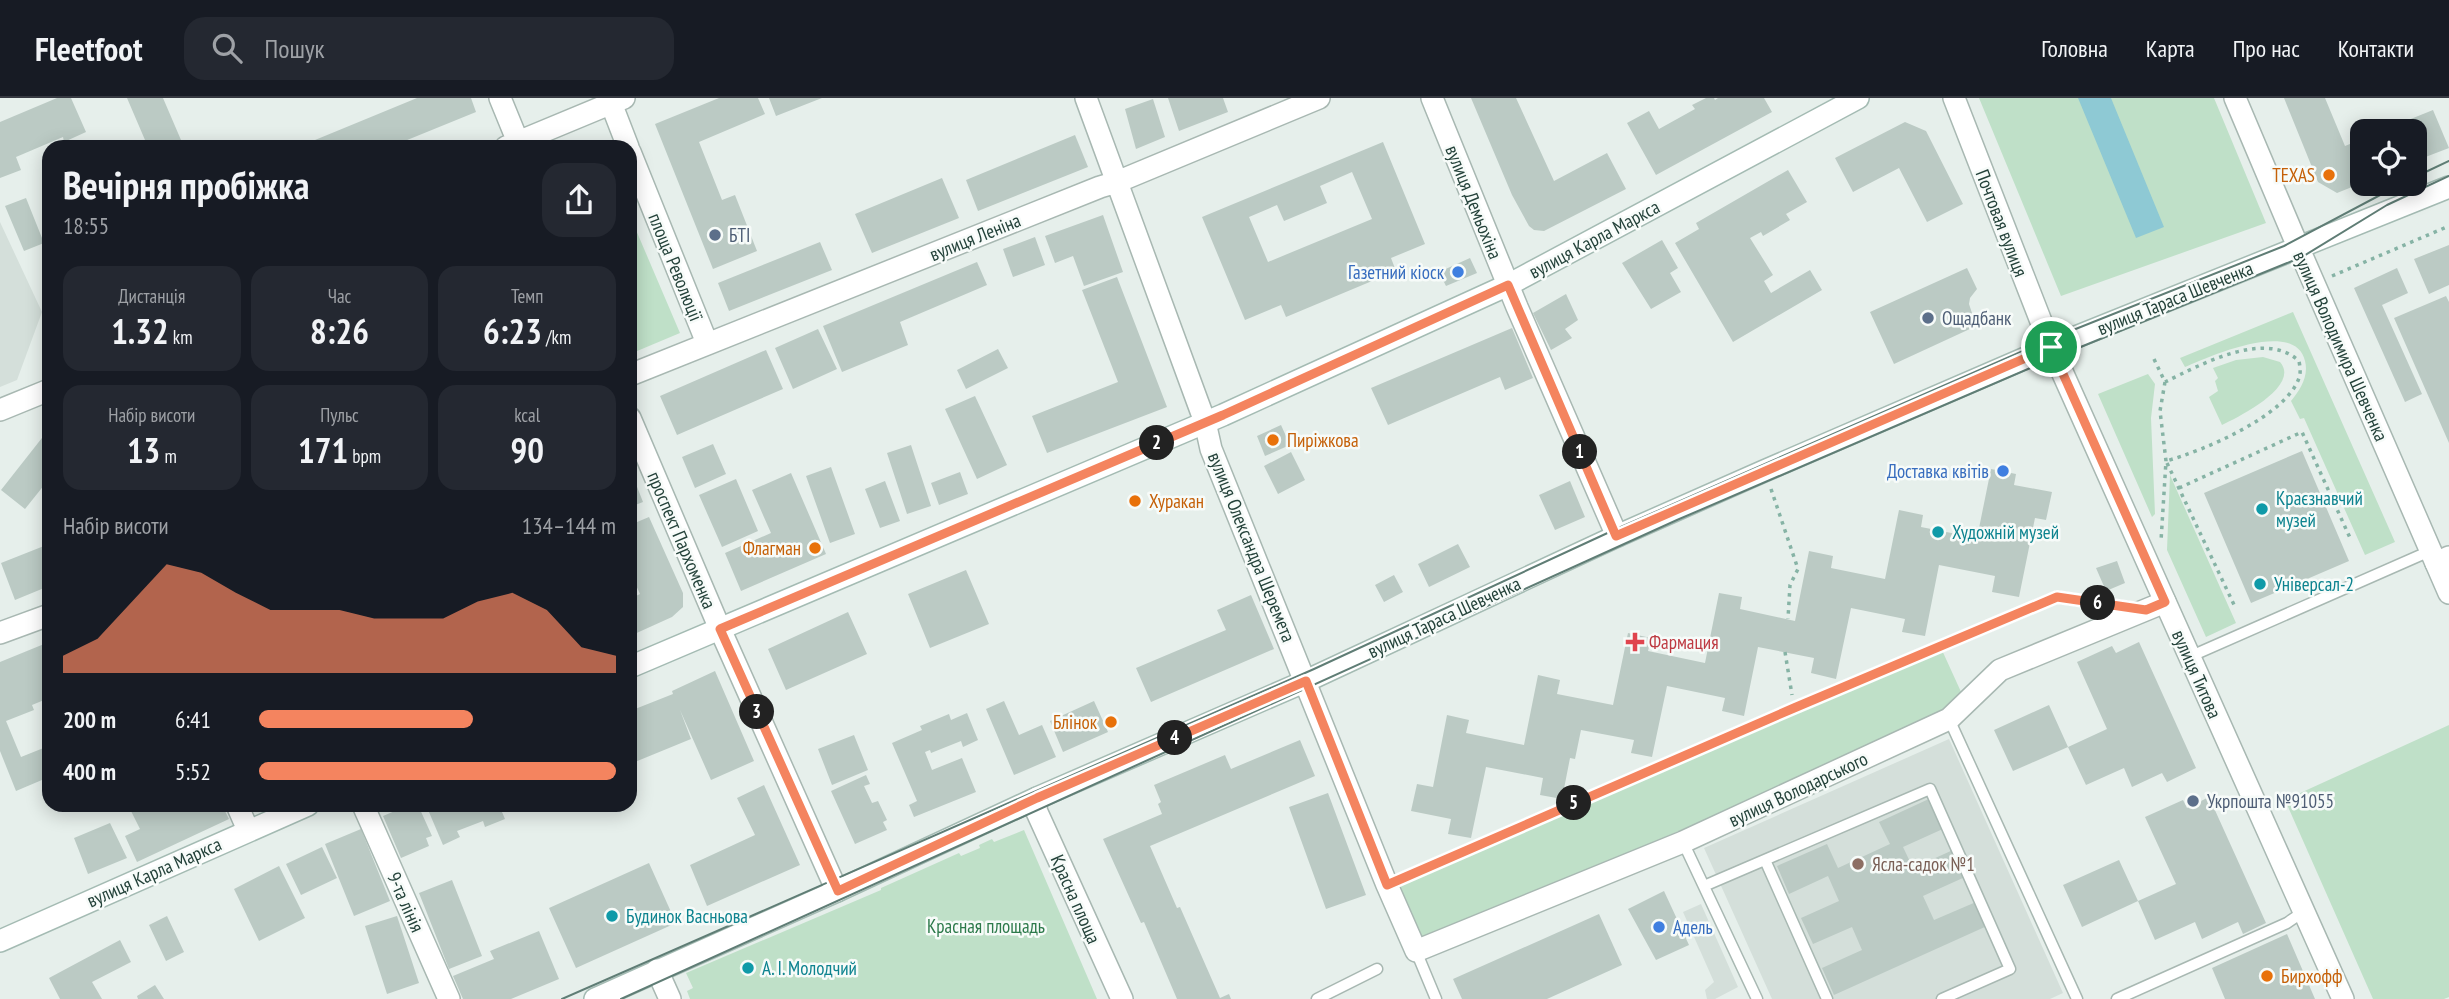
<!DOCTYPE html>
<html lang="uk">
<meta charset="utf-8">
<style>
:root{--surface:#171b24;--page:#242831;--text:#f1f3f6;--muted:#9ea1a6;--line:#363941;--accent:#f4845f}
body{margin:0;font-family:"PT Sans Narrow",sans-serif;background:var(--page);color:var(--text);height:100vh;display:flex;flex-direction:column;font-size:26px;white-space:nowrap}
*{box-sizing:border-box;margin:0}
p{font-size:23px;color:var(--muted)}
.icon{flex:none;width:38px;height:38px;fill:none;stroke:currentColor;stroke-width:2;stroke-linecap:round;stroke-linejoin:round}
.map{position:relative;flex:1;overflow:hidden}
.sheet{position:absolute;left:42px;top:42px;width:595px;height:672px;display:flex;flex-direction:column;background:var(--surface);border-radius:21px;box-shadow:0 4px 18px #0003}
.sheet>*{flex:none}
.controls{position:absolute;left:2350px;top:21px;display:grid;gap:14px}
.controls a{display:grid;place-items:center;width:77px;height:77px;border-radius:14px;background:var(--surface);box-shadow:0 4px 18px #0003;font-size:35px}
.pin{position:absolute;display:grid;place-items:center;width:60px;height:60px;color:#fff;margin:-30px;border:4px solid #fff;border-radius:50%;box-shadow:0 2px 7px #0007}
.km{position:absolute;width:35px;height:35px;margin:-18px;border-radius:50%;background:#222;color:#fff;font-size:19px;line-height:35px;text-align:center}
.round{display:grid;place-items:center;flex:none;width:74px;height:74px;border-radius:21px;background:var(--page)}
.head{display:flex;align-items:center;justify-content:space-between;height:119px;padding:0 21px}
h1{font-size:38px;font-weight:600;line-height:52px}
.figures{display:grid;grid-template-columns:repeat(3,1fr);gap:10px;height:119px;padding:7px 21px}
.figures div{display:grid;align-content:center;border-radius:18px;background:var(--page);text-align:center}
.figures b{font-size:35px;font-weight:600}
.figures small{font-size:19px;font-weight:400}
.figures p{font-size:19px}
.chart{height:196px;padding:14px 21px}
.chart p{display:flex;justify-content:space-between}
.chart svg{width:100%;height:126px;margin-top:7px;fill:var(--accent);opacity:.7}
ul{padding:0 21px;list-style:none;font-size:23px}
li{display:grid;grid-template-columns:112px 84px 1fr;align-items:center;height:52px}
li i{height:18px;border-radius:9px;background:var(--accent)}
header{display:flex;align-items:center;gap:42px;box-sizing:border-box;height:98px;padding:0 35px;background:var(--surface);border-bottom:2px solid var(--line)}
header strong{font-size:33px}
nav{display:flex;gap:38px;margin-inline-start:auto;font-size:24px}
.search{width:490px;height:63px;background:var(--page);display:flex;align-items:center;gap:18px;box-sizing:border-box;padding:0 24px;border-radius:21px;color:var(--muted);font-size:26px}
.map>svg:first-child{display:block}
.built{fill:#d4dfda}
.green{fill:#bfe0c8}
.water{fill:#8ec9d4}
.building{fill:#bbcac4;fill-rule:evenodd}
.lines{fill:none;stroke-linecap:round;stroke-linejoin:round}
.service-casing{stroke:#a8b8b2;stroke-width:13}
.minor-casing{stroke:#a8b8b2;stroke-width:24}
.tertiary-casing{stroke:#a8b8b2;stroke-width:24}
.secondary-casing{stroke:#a4bbb3;stroke-width:24}
.path{stroke:#86b3a5;stroke-width:3.5;stroke-dasharray:3.5 5;stroke-linecap:butt}
.service{stroke:#fff;stroke-width:10}
.minor{stroke:#fff;stroke-width:21}
.tertiary{stroke:#fff;stroke-width:21}
.secondary{stroke:#fff;stroke-width:21}
.tram{stroke:#5f7d75;stroke-width:2}
.route-casing{stroke:#fff;stroke-width:14}
.route{stroke:#f4845f;stroke-width:9}
.food-dot{fill:#e8710a;stroke:#f7fbf9;stroke-width:2.5}
.service-dot{fill:#5c6f8a;stroke:#f7fbf9;stroke-width:2.5}
.shop-dot{fill:#3f7fe0;stroke:#f7fbf9;stroke-width:2.5}
.culture-dot{fill:#0f9aa8;stroke:#f7fbf9;stroke-width:2.5}
.health-dot{fill:#e0444e;stroke:#f7fbf9;stroke-width:2.5}
.education-dot{fill:#8d6e63;stroke:#f7fbf9;stroke-width:2.5}
.labels{text-anchor:middle;dominant-baseline:central;stroke-width:5;stroke-linejoin:round;paint-order:stroke}
.food-label{font-size:19px;fill:#c56008;stroke:#f7fbf9;text-anchor:end}
.street-label{font-size:19px;fill:#24423a;stroke:#f7fbf9}
.service-label{font-size:19px;fill:#4e5e75;stroke:#f7fbf9;text-anchor:start}
.shop-label{font-size:19px;fill:#366cbe;stroke:#f7fbf9;text-anchor:end}
.culture-label{font-size:19px;fill:#0d838f;stroke:#f7fbf9;text-anchor:start}
.health-label{font-size:19px;fill:#be3a42;stroke:#f7fbf9;text-anchor:start}
.education-label{font-size:19px;fill:#785e54;stroke:#f7fbf9;text-anchor:start}
.park-label{font-size:19px;fill:#2d7a4b;stroke:#f7fbf9}
</style>
<header>
<strong>Fleetfoot</strong>
<div class="search"><svg class="icon" aria-label="search" viewBox="0 0 24 24"><circle cx="10" cy="10" r="6"/><path d="M15 15l6 6"/></svg>Пошук</div>
<nav><a>Головна</a><a>Карта</a><a>Про нас</a><a>Контакти</a></nav>
</header>
<div class="map">
<svg width="2449" height="901" viewBox="0 0 2449 901">
<rect width="100%" height="100%" fill="#e6efeb"/>
<path class="built" d="M0,124l42,90 -25,68 -17,7z
M1949,641l114,254 -13,6h-278l-68,-151z
M1701,806l37,83 -23,12h-8l-2,-9 9,-8 -31,-70z"/>
<path class="green" d="M1979,0h235l52,125 -205,73z
M630,118l50,117 -50,21z
M2293,214l102,230 -30,13 -61,-137 -4,1 -9,-18c9,-11 18,-25 14,-40 -10,-43 -97,-4 -120,6l-5,-9z
M2263,259l17,5c21,24 -41,55 -58,63l-13,-28 9,-6 -3,-10 3,-3 -5,-10 23,-8z
M2148,276l7,10 -4,34 4,96 -3,3 -54,-123z
M2170,377l66,148 -30,14 -39,-87z
M1941,550l26,57 -549,240 -22,-57z
M2449,627v272l-5,2h-71l-88,-199z
M1024,732l73,169h-407l-3,-8 6,-3 -7,-15 195,-83v-2l78,-35 2,3 19,-8 -1,-3 13,-6 2,3z"/>
<path class="water" d="M2078,0h33l53,129 -28,11z"/>
<path class="building" d="M57,0h14l15,34 -22,10 -1,-5 -47,20 5,13 -21,8v-56z
M127,0h36l21,49h-36z
M417,0h54l5,14 -86,35h-92z
M719,0h39l7,16 -66,28 23,58 13,-5 22,56 -44,18 -58,-145z
M769,0h53l-46,18z
M1168,0h55l5,14 -49,19z
M1471,0h45l38,83 53,-28 19,36 -82,42 -10,-1 -5,-4 -17,-31z
M1706,0h8l1,2 3,-2h46l8,14 -116,63 -29,-52 22,-12 10,18 36,-20 -3,-4z
M2284,0h41l20,48 17,-7v44l-25,10 -19,-11z
M1153,1l12,38 -29,12 -11,-40z
M2433,12l16,38 -34,13v-30h-34z
M1905,24l21,9 37,73 -36,18 -28,-54 -46,24 -18,-34z
M1075,37l13,32 -110,44 -12,-31z
M1383,44l42,102 -34,14 5,13 -110,46 -5,-12 -36,15 -43,-103zM1352,74l20,47 -104,43 -19,-45 28,-12 7,16 43,-18 -7,-17z
M1788,72l19,32 -21,12 4,6 -27,16 -2,-4 -11,6 23,37 -9,6 7,12 39,-23 12,20 -89,52 -58,-99 24,-14 -3,-6z
M942,80l17,40 -87,35 -17,-39z
M26,100l18,45 -20,8 -19,-45z
M1103,117l20,57 -39,14 -11,-30 -18,7 -10,-27z
M1035,139l10,28 -32,12 -10,-28z
M1662,142l16,28 -8,5 11,19 -30,17 -29,-46z
M820,144l12,28 -103,41 -11,-28z
M2449,147v40l-20,9 -15,-35z
M1470,160l7,15 -31,13 -7,-14z
M977,164l10,23 -87,37 8,23 -66,27 -19,-46z
M1967,170l10,21 -7,9 -1,6 4,12 -5,2 4,10 -78,36 -24,-52z
M2397,170l11,25 -26,12 40,89 -17,8 -51,-114z
M1117,179l50,130 -120,46 -15,-37 86,-34 -36,-92z
M1566,196l12,26 -13,9 7,9 -21,12 -18,-37z
M2446,198l3,6v141l-55,-125z
M1512,230l21,50 -28,12 -5,-13 -112,48 -17,-37z
M818,231l19,40 -44,20 -18,-41z
M998,251l10,19 -42,21 -9,-19z
M766,252l17,39 -106,46 -17,-39z
M975,298l32,69 -30,14 -32,-70z
M1281,327l9,20 -25,11 -8,-20z
M49,331v50l-24,30 -24,-19z
M713,346l13,30 -31,14 -13,-31z
M911,347l20,61 -24,8 -20,-61z
M2302,353l47,110 -98,42 -47,-110z
M1291,354l14,28 -27,14 -14,-28z
M831,369l24,67 -25,9 -24,-67z
M630,371l13,33 -13,5z
M1991,371l25,5 -2,11 38,7 -6,28 -11,-2 -16,79 -27,-5 3,-16 -56,-11 -14,71 -23,-4 3,-13 -54,-11 -15,71 -25,-6 3,-15 -56,-11 -14,69 -22,-5 3,-13 -58,-12 -15,71 -21,-4 3,-13 -53,-10 -6,29 -5,-1 -8,41 -22,-4 3,-17 -57,-11 -15,71 -23,-4 3,-15 -40,-8 6,-27 16,3 14,-72 22,5 -3,13 58,12 14,-70 22,5 -3,14 56,11 15,-72 23,5 -3,13 57,12 14,-70 23,4 -2,12 55,12 14,-70 24,5 -2,12 54,11 14,-69 24,5 -2,12 56,11z
M960,374l8,22 -29,11 -8,-22z
M791,375l35,81 -85,37 -16,-38 46,-20 -19,-43z
M736,381l22,52 -36,16 -23,-52z
M885,383l15,40 -20,7 -15,-39z
M1570,383l15,36 -30,13 -16,-35z
M649,419l34,76v14l-11,10 -42,19v-37l10,-5 -10,-22v-47z
M49,446v42l-34,14 -14,-37z
M1458,446l12,23 -41,20 -11,-23z
M2117,463l8,22 -19,8 -10,-23z
M966,472l23,54 -59,24 -22,-54z
M1394,477l9,17 -19,10 -9,-17z
M1251,497l23,54 -123,53 -15,-34 90,-38 -9,-20z
M848,514l19,42 -81,36 -18,-41z
M49,544v41l-2,1 2,14 -17,7 2,5 -28,11 15,36 25,-10 3,6v24l-33,14 -16,-40v-89z
M2139,544l57,126 -29,14 -5,-9 -30,14 -8,-19 -38,17 -18,-38 39,-18 -30,-67 35,-16 4,7z
M715,573l39,90 -43,19 -31,-70 11,29 -61,25v-53l43,-17 -1,-3z
M1004,603l15,34 23,-10 14,32 -42,18 -28,-66z
M1094,603l14,31 -45,20 -13,-31z
M2049,607l19,42 -55,24 -19,-41z
M967,615l11,27 -15,7 -2,-6 -30,12 -1,-3 -5,2 7,18 30,-12 14,34 -62,25 -5,-12 8,-4 -25,-58 30,-13 -2,-4 29,-12 2,6z
M854,637l14,35 -36,15 -14,-36z
M1300,642l15,36 -165,70 27,62 3,-1 40,91 9,-4 2,5h-54l-33,-77 -3,1 -38,-84 59,-25 -4,-10 3,-2 -7,-17 71,-30 6,14z
M866,677l4,9 -6,2 8,17 6,-2 9,19 -4,2 4,8 -32,14 -24,-53z
M764,687l36,80 -93,41 -17,-41 65,-30 -18,-37z
M1328,695l38,102 -40,14 -37,-102z
M2209,699l57,126 -23,11 -5,-12 -36,17 -7,-17 -40,18 -17,-39 38,-17 -31,-67 38,-17 4,8z
M1931,700l14,30 -42,19 10,21 40,-18 12,27 -42,19 11,24 42,-18 11,24 -153,69 -12,-27 40,-18 -10,-23 -39,17 -12,-26 38,-17 -11,-25 -39,18 -12,-28 50,-22 11,24 52,-24 -11,-22z
M128,707h94l7,14 -92,43 -12,-26 15,-7z
M409,707h9l14,31 -6,2 3,8 -28,12 -18,-42z
M426,707h73l6,14 -20,8 -2,-6 -26,10 3,6 -17,8z
M110,725l17,35 -39,16 -14,-36z
M361,731l29,72 -36,15 -29,-72z
M322,749l15,31 -36,17 -15,-31z
M2119,762l19,41 -56,26 -19,-42z
M649,765l27,60 -100,45 -27,-60z
M279,768l26,52 -46,23 -25,-52z
M452,782l30,76 -33,13 -30,-76z
M1664,793l25,54 -33,15 -28,-51z
M1599,816l23,51 -75,34h-85l-9,-20z
M167,818l17,36 -18,9 -17,-36z
M397,818l22,67 -32,11 -22,-68z
M539,833l20,48 -48,20h-48l-10,-23 41,-17 -4,-8z
M2287,836l28,65h-90l-13,-31z
M120,842l11,22 -39,20 10,17h-42l-11,-21z
M155,887l9,14h-26l-1,-3z"/>
<g class="lines">
<defs>
<path id="service" d="M2189,559l241,-106
M1949,621l128,280
M1683,744l74,157
M1765,762l62,139
M1387,787l407,-177 263,-111 82,12
M1704,788l226,-97 80,180 -68,30
M1416,853l20,48
M1317,901l60,-30
M2117,901l170,-76 16,-11"/>
<path id="minor" d="M500,0l18,44
M1086,0l119,324 6,27 176,436 29,66 267,-109 266,-123 51,-49 165,-68
M1432,0l85,209 100,229
M611,5l17,44
M506,49l118,-49
M630,54l77,191
M630,277l470,-188 17,-5 202,-84
M0,312l49,-20
M630,320l90,211 117,262
M2436,465l13,-6
M0,535l49,-18
M1037,700l-1,12 86,189
M237,707l11,25
M363,707l86,194
M657,872l13,29"/>
<path id="tertiary" d="M1954,0l97,249 292,652
M2235,0l64,151 150,344"/>
<path id="secondary" d="M630,569l593,-252 285,-130 350,-187
M0,843l308,-136
M595,901l242,-108 200,-93 269,-117 311,-145 147,-65 287,-124 398,-160"/>
</defs>
<use href="#service" class="service-casing"/>
<use href="#minor" class="minor-casing"/>
<use href="#tertiary" class="tertiary-casing"/>
<use href="#secondary" class="secondary-casing"/>
<path class="path" d="M2332,178l117,-50
M2154,261l11,23 -5,29 6,50 -5,80
M2165,284c35,-17 100,-53 134,-21 1,6 2,11 0,17 -13,38 -96,73 -133,83
M2167,365l69,146
M2179,390l123,-56 49,108
M1771,391l27,80 -8,16 -2,34
M1785,554l7,43"/>
<use href="#service" class="service"/>
<use href="#minor" class="minor"/>
<use href="#tertiary" class="tertiary"/>
<use href="#secondary" class="secondary"/>
<path class="tram" d="M2415,79l34,-16
M562,901l752,-330 300,-139 434,-190 236,-94 117,-62
M621,901l1056,-479 379,-163 246,-100 85,-52 62,-29"/>
</g>
<g class="lines">
<defs>
<path id="route" d="M1508,187l108,251 435,-189 114,255 -19,8 -89,-13 -263,111 -407,177 -81,-204 -269,117 -199,93 -118,-262 503,-214z"/>
</defs>
<use href="#route" class="route-casing"/>
<use href="#route" class="route"/>
</g>
<g class="food-dot">
<circle cx="2329" cy="77" r="7"/>
<circle cx="1273" cy="342" r="7"/>
<circle cx="1135" cy="403" r="7"/>
<circle cx="815" cy="450" r="7"/>
<circle cx="1111" cy="624" r="7"/>
<circle cx="2267" cy="878" r="7"/>
</g>
<g class="service-dot">
<circle cx="715" cy="137" r="7"/>
<circle cx="1928" cy="220" r="7"/>
<circle cx="2193" cy="703" r="7"/>
</g>
<g class="shop-dot">
<circle cx="1458" cy="174" r="7"/>
<circle cx="2003" cy="373" r="7"/>
<circle cx="1659" cy="829" r="7"/>
</g>
<g class="culture-dot">
<circle cx="2262" cy="411" r="7"/>
<circle cx="1938" cy="434" r="7"/>
<circle cx="2260" cy="486" r="7"/>
<circle cx="612" cy="818" r="7"/>
<circle cx="748" cy="870" r="7"/>
</g>
<path class="health-dot" d="M1631.5 533.5h7v7h7v7h-7v7h-7v-7h-7v-7h7z"/>
<circle class="education-dot" cx="1858" cy="766" r="7"/>
<g class="labels">
<g class="food-label">
<text x="2315" y="77">TEXAS</text>
<text x="1287" y="342" text-anchor="start">Пиріжкова</text>
<text x="1149" y="403" text-anchor="start">Хуракан</text>
<text x="801" y="450">Флагман</text>
<text x="1097" y="624">Блінок</text>
<text x="2281" y="878" text-anchor="start">Бирхофф</text>
</g>
<g class="street-label">
<text transform="translate(1474 104) rotate(68)">вулиця Демьохіна</text>
<text transform="translate(2002 125) rotate(69)">Почтовая вулиця</text>
<text transform="translate(975 139) rotate(-22)">вулиця Леніна</text>
<text transform="translate(1594 141) rotate(-28)">вулиця Карла Маркса</text>
<text transform="translate(676 169) rotate(68)">площа Революції</text>
<text transform="translate(2175 200) rotate(-22)">вулиця Тараса Шевченка</text>
<text transform="translate(2341 248) rotate(66)">вулиця Володимира Шевченка</text>
<text transform="translate(682 442) rotate(67)">проспект Пархоменка</text>
<text transform="translate(1252 449) rotate(68)">вулиця Олександра Шеремета</text>
<text transform="translate(1444 519) rotate(-25)">вулиця Тараса Шевченка</text>
<text transform="translate(2197 576) rotate(66)">вулиця Титова</text>
<text transform="translate(1798 691) rotate(-25)">вулиця Володарського</text>
<text transform="translate(154 774) rotate(-24)">вулиця Карла Маркса</text>
<text transform="translate(1076 801) rotate(66)">Красна площа</text>
<text transform="translate(406 804) rotate(66)">9-та лінія</text>
</g>
<g class="service-label">
<text x="729" y="137">БТІ</text>
<text x="1942" y="220">Ощадбанк</text>
<text x="2207" y="703">Укрпошта №91055</text>
</g>
<g class="shop-label">
<text x="1444" y="174">Газетний кіоск</text>
<text x="1989" y="373">Доставка квітів</text>
<text x="1673" y="829" text-anchor="start">Адель</text>
</g>
<g class="culture-label">
<text x="2276" y="400">Краєзнавчий<tspan x="2276" dy="22">музей</tspan></text>
<text x="1952" y="434">Художній музей</text>
<text x="2274" y="486">Універсал-2</text>
<text x="626" y="818">Будинок Васньова</text>
<text x="762" y="870">А. І. Молодчий</text>
</g>
<g class="health-label">
<text x="1649" y="544">Фармация</text>
</g>
<g class="education-label">
<text x="1872" y="766">Ясла-садок №1</text>
</g>
<g class="park-label">
<text x="986" y="828">Красная площадь</text>
</g>
</g>
</svg>
<div class="controls">
<a><svg class="icon" aria-label="locate" viewBox="0 0 24 24"><circle cx="12" cy="12" r="6"/><path d="M12 2v4M12 18v4M2 12h4M18 12h4"/></svg></a>
</div>
<div class="pin" style="left:2051px;top:249px;background:#1e9e55"><svg class="icon" aria-label="arrive" viewBox="0 0 24 24"><path d="M6 21V4h12l-3 4 3 4H6"/></svg></div>
<b class="km" style="left:1580px;top:354px">1</b>
<b class="km" style="left:1157px;top:345px">2</b>
<b class="km" style="left:757px;top:614px">3</b>
<b class="km" style="left:1175px;top:640px">4</b>
<b class="km" style="left:1574px;top:705px">5</b>
<b class="km" style="left:2098px;top:505px">6</b>
<section class="sheet">
<div class="head"><div><h1>Вечірня пробіжка</h1><p>18:55</p></div><a class="round"><svg class="icon" aria-label="share" viewBox="0 0 24 24"><path d="M12 15V3M7 8l5-5 5 5M5 13v7h14v-7"/></svg></a></div>
<div class="figures">
<div><p>Дистанція</p><b>1.32<small> km</small></b></div>
<div><p>Час</p><b>8:26</b></div>
<div><p>Темп</p><b>6:23<small> /km</small></b></div>
</div>
<div class="figures">
<div><p>Набір висоти</p><b>13<small> m</small></b></div>
<div><p>Пульс</p><b>171<small> bpm</small></b></div>
<div><p>kcal</p><b>90</b></div>
</div>
<div class="chart"><p><span>Набір висоти</span>134–144 m</p>
<svg viewBox="0 0 160 44" preserveAspectRatio="none"><path d="M0 44V38L10 32L20 19L30 6L40 9L50 16L60 22L70 22L80 22L90 25L100 25L110 25L120 19L130 16L140 22L150 35L160 38V44z"/></svg>
</div>
<ul>
<li><b>200 m</b>6:41<i style="width:60%"></i></li>
<li><b>400 m</b>5:52<i style="width:100%"></i></li>
</ul>
</section>
</div>
